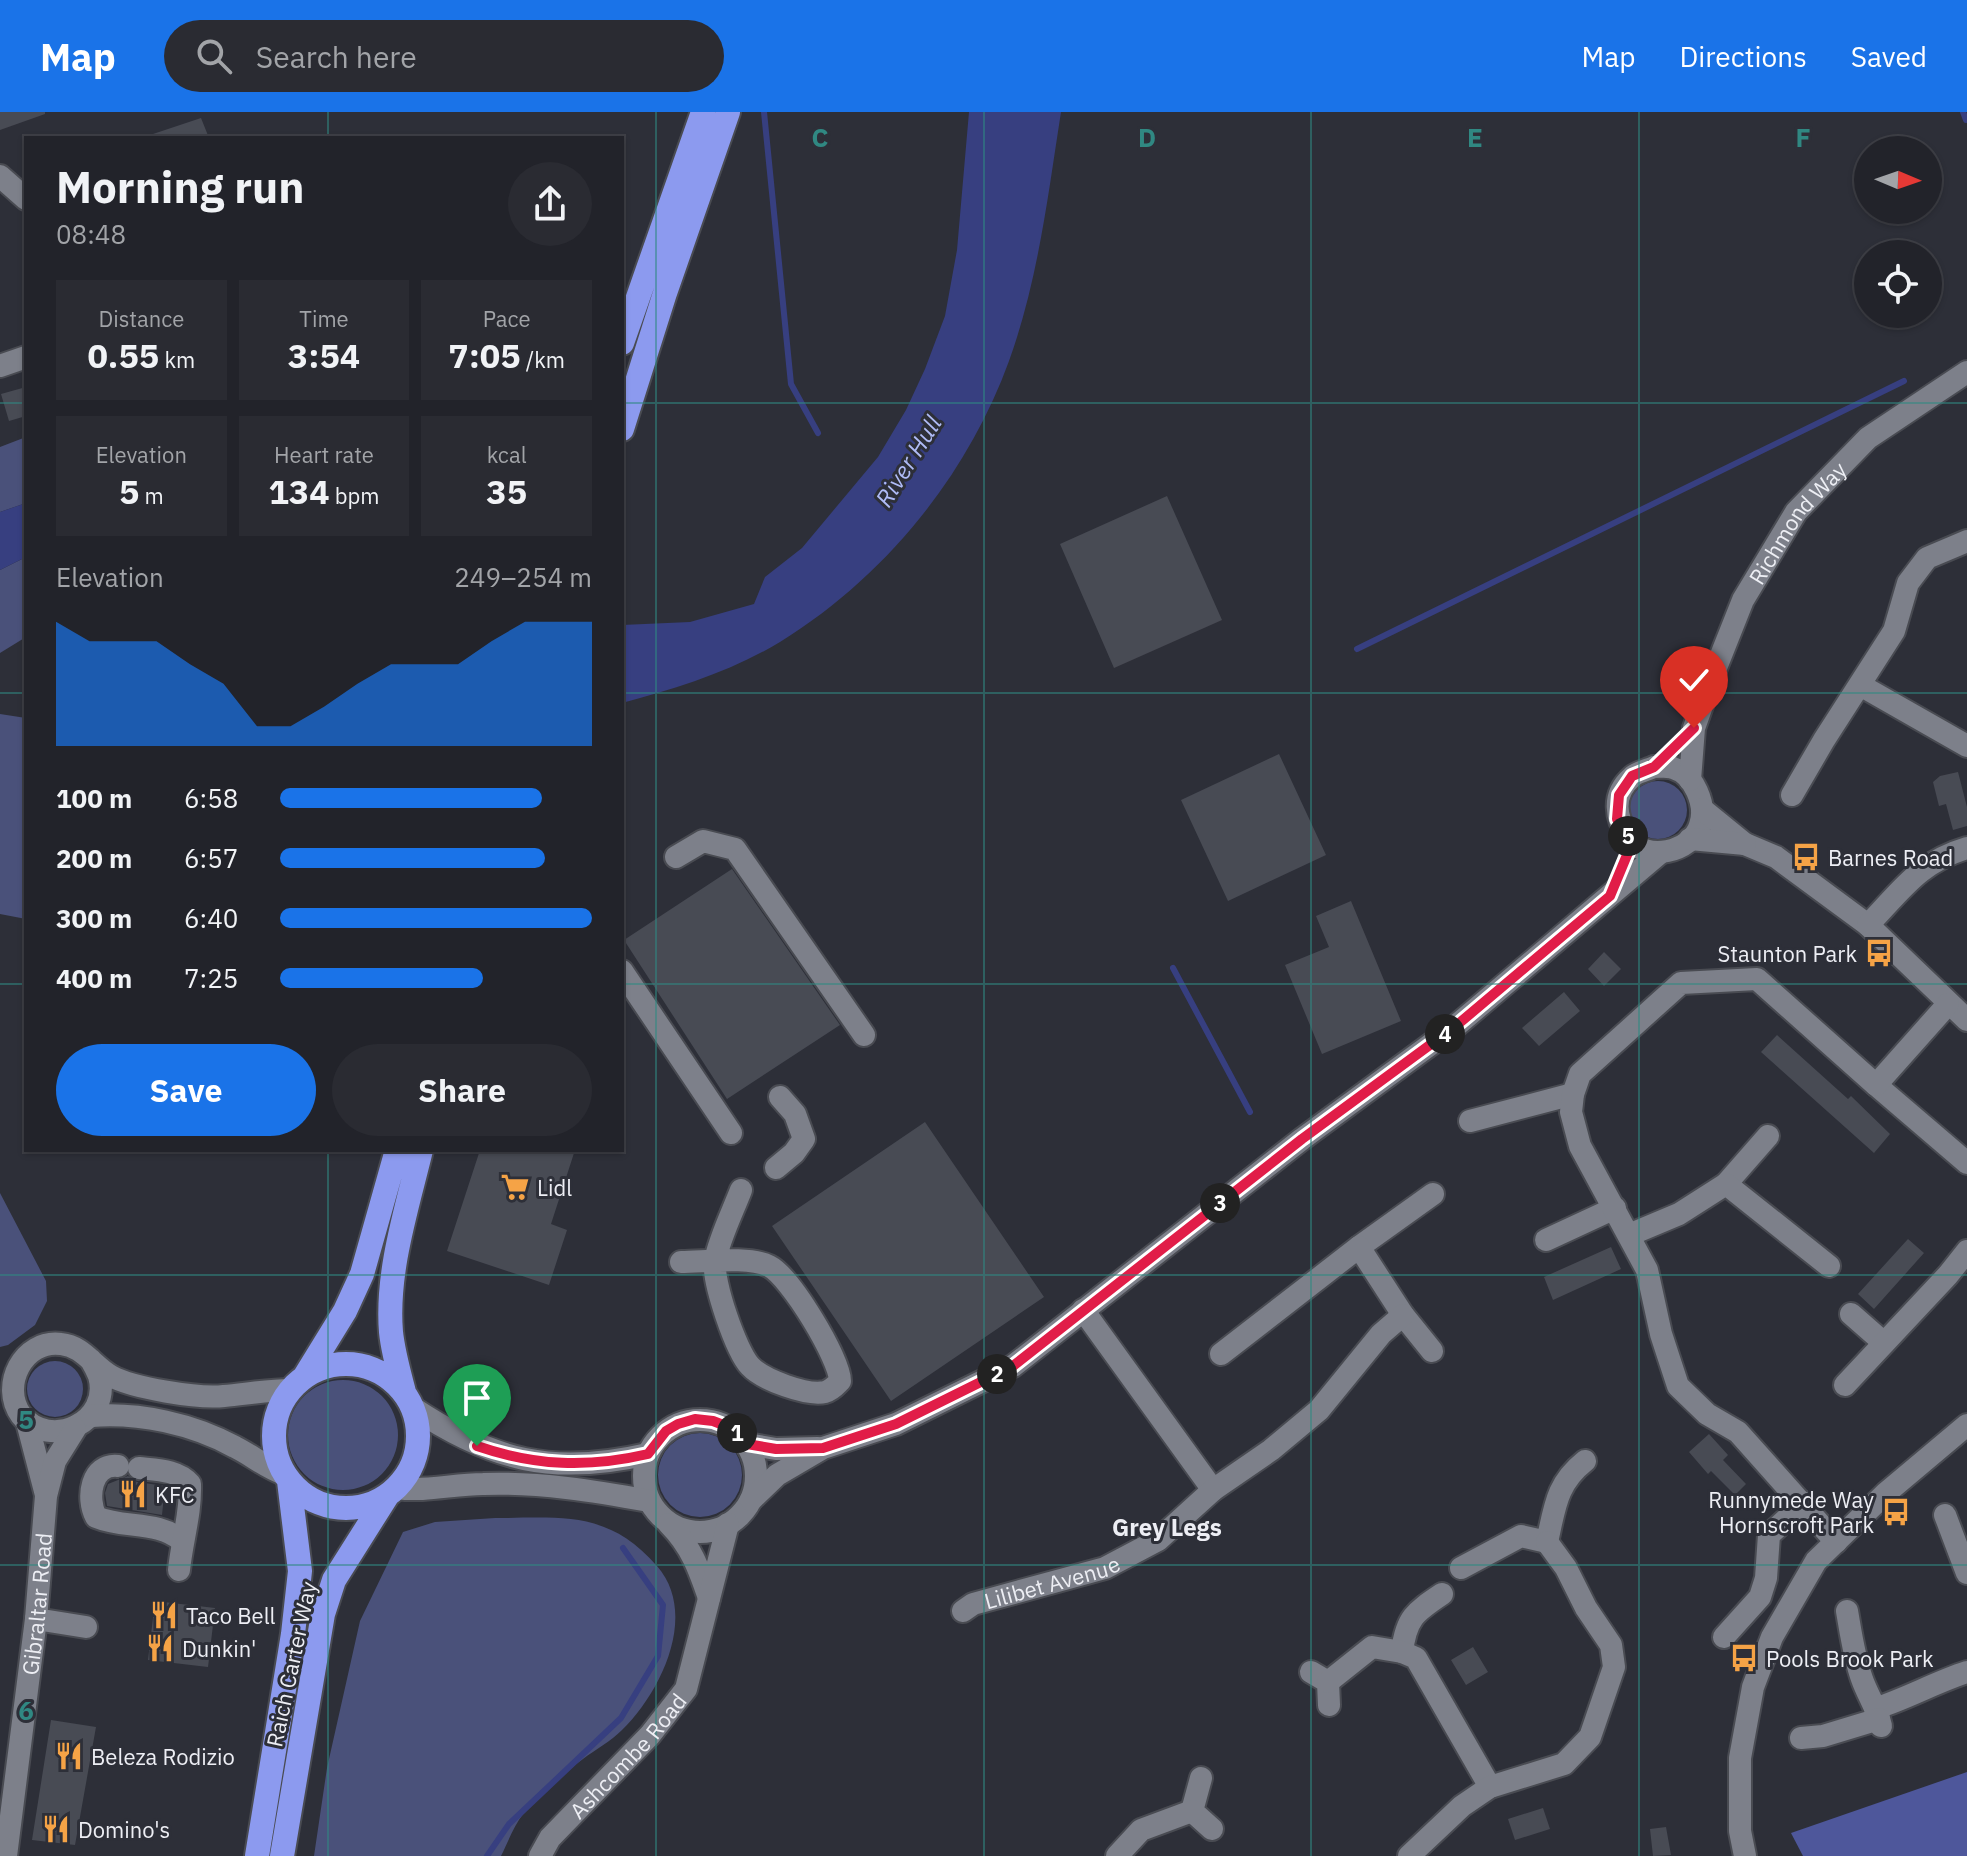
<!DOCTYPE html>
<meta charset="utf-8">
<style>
:root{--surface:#22232a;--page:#2a2b32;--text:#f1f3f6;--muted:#a2a4a8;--line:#3f4047;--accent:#1a73e8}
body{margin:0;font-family:"IBM Plex Sans",sans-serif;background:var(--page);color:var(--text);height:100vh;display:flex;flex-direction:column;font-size:30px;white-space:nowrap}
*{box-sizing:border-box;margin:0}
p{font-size:26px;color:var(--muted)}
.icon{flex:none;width:44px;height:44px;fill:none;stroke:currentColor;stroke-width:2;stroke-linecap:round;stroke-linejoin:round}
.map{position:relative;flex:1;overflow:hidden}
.drawer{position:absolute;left:24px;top:24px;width:600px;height:1016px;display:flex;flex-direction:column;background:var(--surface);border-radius:0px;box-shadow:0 2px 6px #0004,0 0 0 2px var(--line)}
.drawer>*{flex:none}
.needle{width:52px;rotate:92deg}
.fabs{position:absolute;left:1854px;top:24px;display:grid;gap:16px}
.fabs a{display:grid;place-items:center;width:88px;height:88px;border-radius:50%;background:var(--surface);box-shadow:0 2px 6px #0004,0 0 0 2px var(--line);font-size:40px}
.pin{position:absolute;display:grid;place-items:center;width:68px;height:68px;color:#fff;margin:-82px -34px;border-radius:50% 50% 50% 0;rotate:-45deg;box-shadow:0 0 8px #0007}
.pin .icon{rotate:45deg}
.km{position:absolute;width:40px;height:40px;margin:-20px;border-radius:50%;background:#222;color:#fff;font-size:22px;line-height:40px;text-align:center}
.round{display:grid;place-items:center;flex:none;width:84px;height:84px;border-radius:42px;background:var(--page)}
.headline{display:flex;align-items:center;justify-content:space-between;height:136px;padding:0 32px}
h1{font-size:44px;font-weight:700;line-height:60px}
.metrics{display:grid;grid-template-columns:repeat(3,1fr);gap:12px;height:136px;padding:8px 32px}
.metrics div{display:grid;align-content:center;border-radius:0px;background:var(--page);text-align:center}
.metrics b{font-size:34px;font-weight:700}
.metrics small{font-size:22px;font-weight:400}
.metrics p{font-size:22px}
.chart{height:224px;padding:16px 32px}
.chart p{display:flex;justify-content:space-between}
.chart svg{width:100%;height:144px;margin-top:8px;fill:var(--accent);opacity:.7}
.cta{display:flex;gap:16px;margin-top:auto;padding:16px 32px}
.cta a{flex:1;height:92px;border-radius:48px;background:var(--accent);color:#fff;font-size:32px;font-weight:700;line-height:92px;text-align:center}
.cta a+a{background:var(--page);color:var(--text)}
ul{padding:0 32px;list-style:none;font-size:26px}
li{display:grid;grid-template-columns:128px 96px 1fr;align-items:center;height:60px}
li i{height:20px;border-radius:10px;background:var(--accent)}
header{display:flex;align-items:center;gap:48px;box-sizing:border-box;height:112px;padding:0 40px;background:var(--accent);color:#fff}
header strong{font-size:38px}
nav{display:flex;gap:44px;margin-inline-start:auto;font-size:28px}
.search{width:560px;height:72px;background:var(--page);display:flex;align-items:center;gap:20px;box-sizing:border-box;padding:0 28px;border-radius:44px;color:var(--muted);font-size:30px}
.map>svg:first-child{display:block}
.green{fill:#4a517a}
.forest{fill:#4e579b}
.water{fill:#373f80}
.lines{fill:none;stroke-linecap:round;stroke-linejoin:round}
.stream{stroke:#373f80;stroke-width:6}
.building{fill:#484b54}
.minor-casing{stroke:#494b52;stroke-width:26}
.highway-casing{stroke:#494b52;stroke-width:28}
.minor{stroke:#7d808a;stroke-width:22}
.highway{stroke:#8c9aef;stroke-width:24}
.route-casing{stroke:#fff;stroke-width:16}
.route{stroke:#e11d48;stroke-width:10}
.grid{fill:none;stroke:#308882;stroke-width:2;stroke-opacity:0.55}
.labels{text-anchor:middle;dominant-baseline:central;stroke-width:6;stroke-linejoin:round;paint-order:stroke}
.street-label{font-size:22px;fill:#edeef4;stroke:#2d2f38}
.poi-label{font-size:22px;fill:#edeef4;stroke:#2d2f38;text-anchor:start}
.water-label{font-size:24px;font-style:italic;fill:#afbbf6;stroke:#2d2f38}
.neighbourhood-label{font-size:24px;font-weight:bold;fill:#edeef4;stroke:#2d2f38}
.grid-label{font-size:26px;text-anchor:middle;font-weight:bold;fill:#308882;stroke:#2d2f38;stroke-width:6;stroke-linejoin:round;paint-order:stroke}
</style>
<header>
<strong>Map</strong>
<div class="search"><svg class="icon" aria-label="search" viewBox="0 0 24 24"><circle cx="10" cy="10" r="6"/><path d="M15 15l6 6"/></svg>Search here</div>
<nav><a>Map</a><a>Directions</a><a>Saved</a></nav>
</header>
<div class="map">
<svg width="1967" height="1744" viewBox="0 0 1967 1744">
<rect width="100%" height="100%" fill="#2d2f38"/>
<path class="green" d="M26,325v66l-26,9v-65z
M26,445v80l-26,16v-83z
M0,602l26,4v201l-26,-5z
M1629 698a29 29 0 1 1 58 0a29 29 0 1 1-58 0Z
M0,1081l46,88 1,20 -12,24 -27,20 -8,2z
M27 1277a28 28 0 1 1 56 0a28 28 0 1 1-56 0Z
M288 1323a55 55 0 1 1 110 0a55 55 0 1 1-110 0Z
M658 1363a42 42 0 1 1 84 0a42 42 0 1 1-84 0Z
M495,1406c68,0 113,-8 162,48 42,48 4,126 -35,164 -11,11 -27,20 -39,29 -21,15 -43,34 -59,54 -10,12 -16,29 -23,43h-187l13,-88 33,-147 43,-89 32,-10z"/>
<path class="forest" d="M1967,1660v84h-164l-12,-23z"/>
<path class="water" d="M969,0h92c-13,83 -23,169 -52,249 -42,115 -124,216 -229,281 -48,29 -104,47 -158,61v-78l68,-3 64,-18 11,-27 37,-29 76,-91 28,-47 19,-41 20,-53 12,-66z
M26,391v54l-26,13v-58z"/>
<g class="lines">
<path class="stream" d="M764,0l27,272 27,49
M1963,0l3,8
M1357,537l547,-268
M1173,856l77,144
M487,1744l22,-32 112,-106 37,-62 5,-51 -40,-57"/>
</g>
<path class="building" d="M0,0h45v2l-45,16z
M201,6l8,20h-59v-3z
M26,275v29l-17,5 -8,-27z
M1167,384l55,124 -108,48 -54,-124z
M1279,642l47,101 -98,46 -47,-101z
M1958,660l9,35v19l-14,4 -7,-26 -7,2 -6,-24 7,-6z
M732,757l108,156 -113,74 -103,-159z
M1351,789l50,120 -79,33 -37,-89 44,-18 -13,-31z
M1604,840l17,17 -17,17 -16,-17z
M1564,880l16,19 -41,35 -17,-18z
M1777,923l71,64 3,-3 39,38 -16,19 -113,-101z
M925,1010l119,175 -153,104 -119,-175z
M480,1038h95l-24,74 16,6 -18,55 -102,-34z
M1908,1127l16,14 -50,56 -16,-15z
M1611,1135l10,22 -68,31 -9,-23z
M1709,1322l19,21 -5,5 23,24 -11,11 -24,-24 -3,3 -19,-22z
M128,1364l9,6 28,4 -3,29 -55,-9 -2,-13 3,-9z
M155,1489l60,7 -7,59 -60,-7z
M1473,1535l15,25 -22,13 -15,-25z
M51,1608l45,7 -21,118 -43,-5z
M1543,1696l7,21 -35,11 -7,-21z
M1666,1715l5,28 -18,1 -3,-27z"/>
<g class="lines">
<defs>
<g id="minor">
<path d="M0,64l26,23"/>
<path d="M0,254l26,-9"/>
<path d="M1860,573l107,61"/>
<path d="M1654,655c6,0 14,-1 19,1 21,6 34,37 27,57 -8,27 -55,38 -71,13 -13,-19 -18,-43 3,-61 5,-5 16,-7 22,-10z"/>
<path id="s1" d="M1690,668l4,-52 16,-45 33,-83 53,-88 72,-74 99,-66"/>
<path d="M1792,683l32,-55 70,-109 14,-48 19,-25 40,-17"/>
<path d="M1702,697l43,35 31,13 92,68 99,95"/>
<path d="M1690,727l55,5"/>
<path d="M676,745l27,-16 32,8 129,186"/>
<path d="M1868,813c33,-34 51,-63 99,-77"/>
<path d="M622,859l109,162"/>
<path d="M1876,973l91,78"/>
<path d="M1470,1009l103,-27"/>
<path d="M776,1056l18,-15 10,-14 -9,-25 -15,-17"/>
<path d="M1726,1072l42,-48"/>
<path d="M1629,1123l50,-21 47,-30 103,82"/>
<path d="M1546,1128l69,-32"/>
<path d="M1359,1135l74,-53"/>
<path d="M681,1150c23,0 68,-6 88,4 21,10 71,93 71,115 -5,5 -8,9 -15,11 -18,4 -62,-12 -75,-26 -14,-15 -38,-85 -35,-105 4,-22 18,-50 26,-71"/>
<path d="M1083,1198l130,180"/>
<path d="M1851,1202l33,29"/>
<path d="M1221,1242l138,-107 44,68 29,36"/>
<path d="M91,1248c3,5 6,11 8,16 13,46 -49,75 -78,39 -21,-29 2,-76 40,-71 22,2 32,22 50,32 21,12 88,23 113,20 22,-2 43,-6 66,-6"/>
<path d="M1845,1273l103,-110 19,-24"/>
<path d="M413,1296c80,53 140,68 235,46"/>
<path d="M91,1304c48,-4 102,8 144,31 18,9 30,20 49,27"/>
<circle cx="700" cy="1364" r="56"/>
<path d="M27,1310l19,73"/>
<path d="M747,1332l29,5 42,-1"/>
<path d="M118,1354c-27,-3 -32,32 -22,51 28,12 62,3 86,24"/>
<path d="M139,1356c18,2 39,2 51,16 1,30 -8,56 -11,86"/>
<path d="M397,1376c29,4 56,-4 86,-4 56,-2 112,7 166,17"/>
<path d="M751,1388l26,-25 46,-27 73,-24 117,-58 289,-227 155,-114 204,-173"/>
<path d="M1945,1403l22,58"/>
<path d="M669,1412c22,22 30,45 40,74"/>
<path d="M1836,1430l-98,-110 -31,-18 -29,-28 -17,-52 -14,-64 -67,-124 -9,-34 2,-18 7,-20 101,-91 76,-4 119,106 72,-81"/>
<path d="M1461,1456l60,-32 26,6c8,-35 9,-58 38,-81"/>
<path id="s2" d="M963,1499l10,-7 132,-36 53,-28 55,-50 58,-40 48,-40 62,-76 22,-19"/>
<path d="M1847,1499c4,23 7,46 15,68 6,17 15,29 19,47"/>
<path d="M36,1507l50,8"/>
<path d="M1724,1525l36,-40 6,-19 3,-43 35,-32"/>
<path d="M1402,1540c4,-34 13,-40 40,-58"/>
<path d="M1311,1560l17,10 1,23"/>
<path d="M1328,1570l44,-35 30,5 14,6 74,129"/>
<path d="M1877,1596c31,-10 59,-26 90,-36"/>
<path d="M1801,1626l22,-2 56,-17"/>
<path d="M1201,1666l-9,33 20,18"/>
<path id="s3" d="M6,1744l30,-237 10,-123 9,-35 20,-32"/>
<path id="s4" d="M540,1744l10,-18 100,-103 36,-46 42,-165"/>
<path d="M1117,1744l24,-26 51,-19"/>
<path d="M1409,1744l53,-50 28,-19 74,-23 26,-27 24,-70 -3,-22 -25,-37 -20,-40 -19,-26"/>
<path d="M1745,1744l-5,-25v-73l13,-71 19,-50 44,-76 70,-68 81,-68"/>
</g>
<path id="highway" d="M622,231l81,-231
M622,317l43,-136 63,-181
M274 1324a72 72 0 1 1 144 0a72 72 0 1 1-144 0Z
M305,1264l40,-65 17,-37 35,-124
M404,1280c-5,-19 -11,-40 -13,-60 -5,-60 16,-124 30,-182
M257,1744l36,-222 7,-63 -11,-90
M282,1744l41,-242 11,-34 53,-84"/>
</defs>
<use href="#minor" class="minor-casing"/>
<use href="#highway" class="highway-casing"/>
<use href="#minor" class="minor"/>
<use href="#highway" class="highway"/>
</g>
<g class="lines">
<defs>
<path id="route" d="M477,1334c58,20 111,22 171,8l18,-23 12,-7 17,-5 18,2 13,5 21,18 29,5 47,-1 73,-24 117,-58 289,-227 155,-114 153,-129 22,-53 -15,-24 2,-24 13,-19 22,-9 40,-39"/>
</defs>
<use href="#route" class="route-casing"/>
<use href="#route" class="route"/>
</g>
<path class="grid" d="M328,0v26M656,0v1744M984,0v1744M1311,0v1744M1639,0v1744M0,291h26M622,291h1345M0,581h26M622,581h1345M0,872h26M622,872h1345M328,1038v706M0,1163h1967M0,1453h1967"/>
<defs>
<symbol id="bus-bare" viewBox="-9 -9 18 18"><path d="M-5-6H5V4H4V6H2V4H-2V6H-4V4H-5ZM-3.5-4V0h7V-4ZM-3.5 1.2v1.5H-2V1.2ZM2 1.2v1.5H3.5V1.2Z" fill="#f5a346" stroke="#2d2f38" stroke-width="2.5" paint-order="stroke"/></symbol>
<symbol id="supermarket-bare" viewBox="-9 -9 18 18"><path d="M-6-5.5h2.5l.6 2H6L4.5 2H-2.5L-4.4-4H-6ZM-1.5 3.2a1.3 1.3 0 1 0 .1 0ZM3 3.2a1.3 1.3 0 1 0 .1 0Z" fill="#f5a346" stroke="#2d2f38" stroke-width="2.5" paint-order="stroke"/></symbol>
<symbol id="restaurant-bare" viewBox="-9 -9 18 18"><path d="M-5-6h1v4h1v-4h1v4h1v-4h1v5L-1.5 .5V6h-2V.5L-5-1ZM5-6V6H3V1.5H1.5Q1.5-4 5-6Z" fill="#f5a346" stroke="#2d2f38" stroke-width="2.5" paint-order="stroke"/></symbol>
</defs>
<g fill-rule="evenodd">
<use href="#bus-bare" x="1786" y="725" width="40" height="40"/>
<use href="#bus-bare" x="1859" y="821" width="40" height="40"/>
<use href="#supermarket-bare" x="495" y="1055" width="40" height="40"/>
<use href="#restaurant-bare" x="113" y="1362" width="40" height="40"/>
<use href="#bus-bare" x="1876" y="1380" width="40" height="40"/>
<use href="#restaurant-bare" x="144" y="1483" width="40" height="40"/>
<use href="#restaurant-bare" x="140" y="1516" width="40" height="40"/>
<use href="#bus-bare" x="1724" y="1526" width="40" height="40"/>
<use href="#restaurant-bare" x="49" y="1624" width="40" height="40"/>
<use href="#restaurant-bare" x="36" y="1697" width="40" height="40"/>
</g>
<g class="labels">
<g class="street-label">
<text stroke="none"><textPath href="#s1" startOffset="284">Richmond Way</textPath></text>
<text stroke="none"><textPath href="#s2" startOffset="94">Lilibet Avenue</textPath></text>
<text stroke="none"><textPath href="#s3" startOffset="254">Gibraltar Road</textPath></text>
<text transform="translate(291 1552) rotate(-78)">Raich Carter Way</text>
<text stroke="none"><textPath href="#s4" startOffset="134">Ashcombe Road</textPath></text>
</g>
<g class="poi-label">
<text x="1828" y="745">Barnes Road</text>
<text x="1857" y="841" text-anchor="end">Staunton Park</text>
<text x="537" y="1075">Lidl</text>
<text x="155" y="1382">KFC</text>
<text x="1874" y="1387" text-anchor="end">Runnymede Way<tspan x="1874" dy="25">Hornscroft Park</tspan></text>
<text x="186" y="1503">Taco Bell</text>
<text x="182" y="1536">Dunkin'</text>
<text x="1766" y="1546">Pools Brook Park</text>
<text x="91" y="1644">Beleza Rodizio</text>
<text x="78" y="1717">Domino's</text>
</g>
<g class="water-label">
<text transform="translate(908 349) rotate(-58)">River Hull</text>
</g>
<g class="neighbourhood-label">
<text x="1167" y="1415">Grey Legs</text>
</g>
</g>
<g class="grid-label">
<text x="820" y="35">C</text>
<text x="1147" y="35">D</text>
<text x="1475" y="35">E</text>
<text x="1803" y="35">F</text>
<text x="26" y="1317">5</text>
<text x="26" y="1608">6</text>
</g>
</svg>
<div class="fabs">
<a><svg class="needle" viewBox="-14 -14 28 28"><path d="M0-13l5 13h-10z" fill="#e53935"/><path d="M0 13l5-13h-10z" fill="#a2a4a8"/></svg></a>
<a><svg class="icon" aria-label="locate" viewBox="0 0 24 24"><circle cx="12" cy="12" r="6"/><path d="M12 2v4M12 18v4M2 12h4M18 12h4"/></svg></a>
</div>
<div class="pin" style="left:477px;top:1334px;background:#1e9e55"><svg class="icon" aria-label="arrive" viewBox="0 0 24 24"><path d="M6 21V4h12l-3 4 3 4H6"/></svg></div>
<div class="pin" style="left:1694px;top:616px;background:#d93025"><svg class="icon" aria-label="check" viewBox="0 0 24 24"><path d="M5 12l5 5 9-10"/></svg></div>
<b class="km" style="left:737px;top:1321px">1</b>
<b class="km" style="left:997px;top:1262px">2</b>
<b class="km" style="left:1220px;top:1091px">3</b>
<b class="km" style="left:1445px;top:922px">4</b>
<b class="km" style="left:1628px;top:724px">5</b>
<section class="drawer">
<div class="headline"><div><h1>Morning run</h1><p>08:48</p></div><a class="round"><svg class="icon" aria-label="share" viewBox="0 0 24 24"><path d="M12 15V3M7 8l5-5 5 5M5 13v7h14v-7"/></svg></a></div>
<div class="metrics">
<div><p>Distance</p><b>0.55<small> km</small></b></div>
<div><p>Time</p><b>3:54</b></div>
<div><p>Pace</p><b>7:05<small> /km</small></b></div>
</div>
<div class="metrics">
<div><p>Elevation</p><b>5<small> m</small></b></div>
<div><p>Heart rate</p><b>134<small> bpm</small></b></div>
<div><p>kcal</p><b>35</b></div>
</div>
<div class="chart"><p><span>Elevation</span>249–254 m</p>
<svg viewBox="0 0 160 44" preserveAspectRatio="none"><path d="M0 44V6L10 12L20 12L30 12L40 19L50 25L60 38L70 38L80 32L90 25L100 19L110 19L120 19L130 12L140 6L150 6L160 6V44z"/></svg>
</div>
<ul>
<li><b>100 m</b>6:58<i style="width:84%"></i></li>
<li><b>200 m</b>6:57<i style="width:85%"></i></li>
<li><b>300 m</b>6:40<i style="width:100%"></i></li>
<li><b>400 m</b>7:25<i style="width:65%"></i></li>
</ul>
<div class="cta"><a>Save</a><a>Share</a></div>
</section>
</div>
